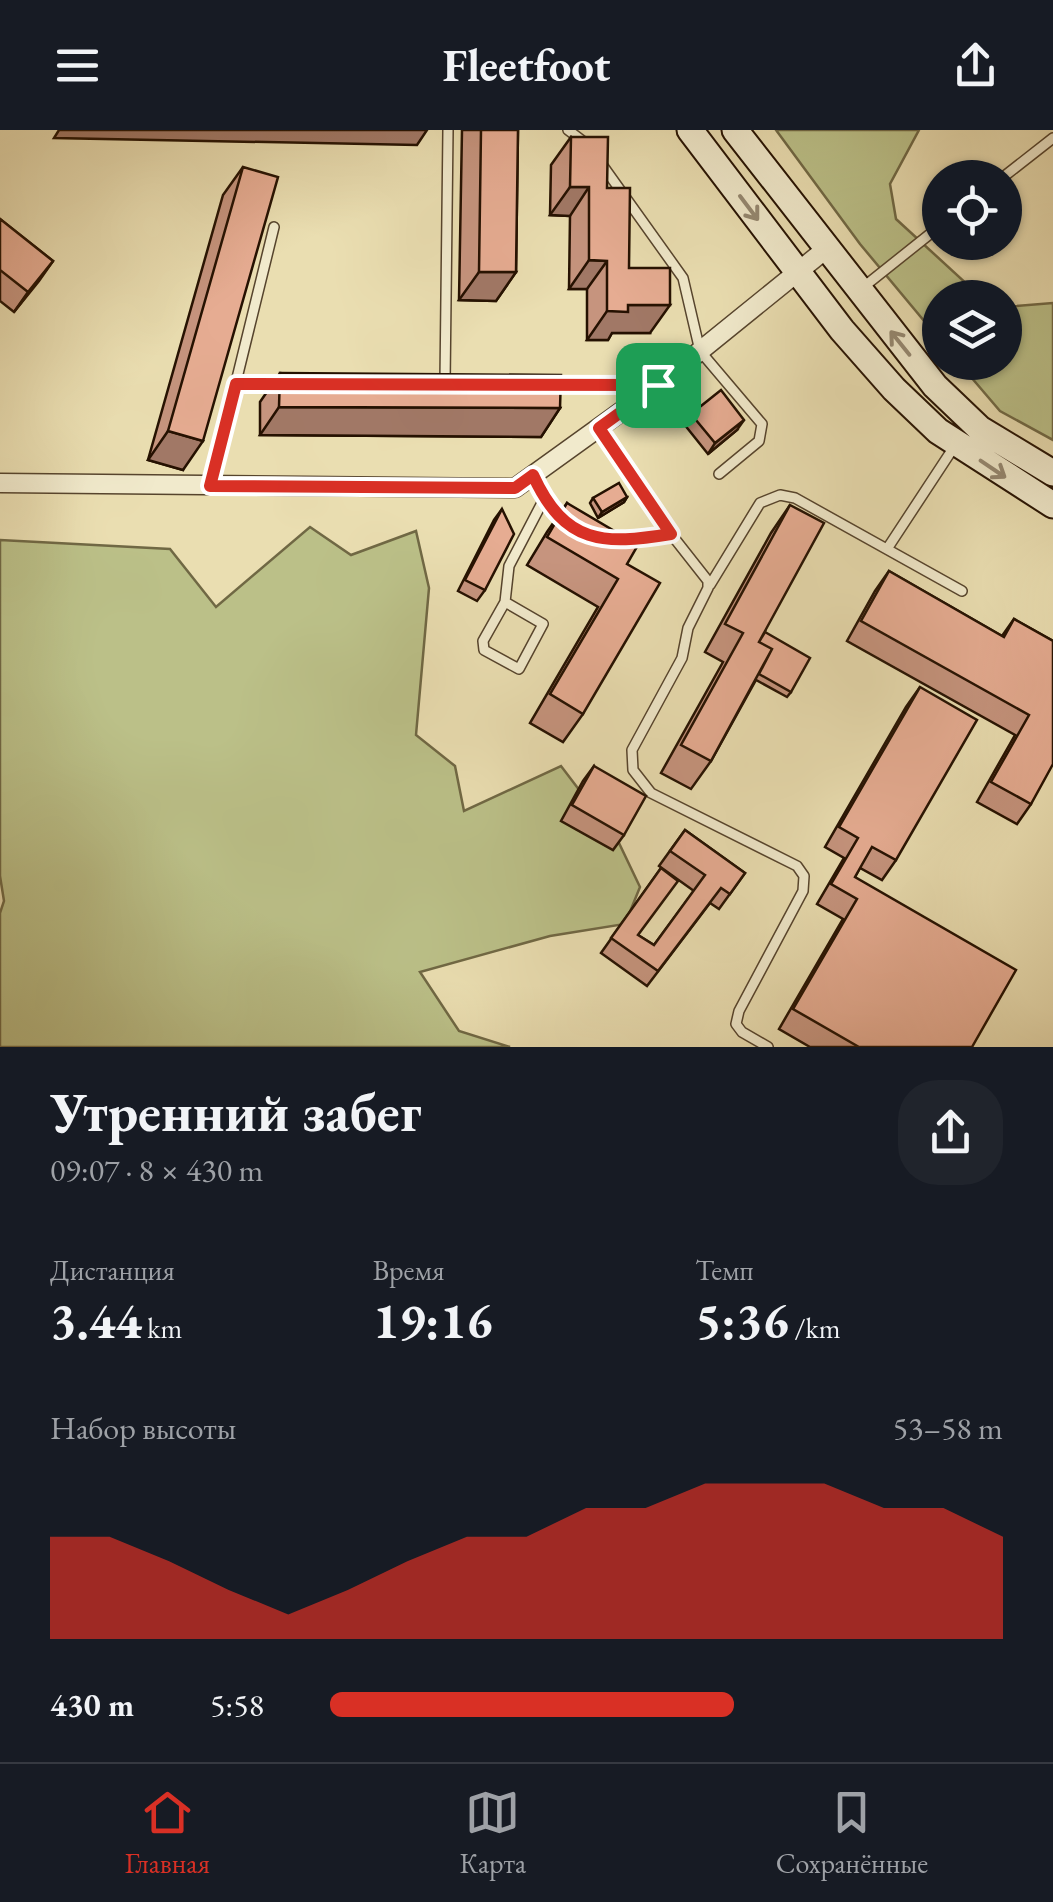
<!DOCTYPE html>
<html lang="ru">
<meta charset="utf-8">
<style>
:root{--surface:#171b24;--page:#20242c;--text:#f1f3f6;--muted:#9ea1a6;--line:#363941;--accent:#d93025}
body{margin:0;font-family:"EB Garamond",serif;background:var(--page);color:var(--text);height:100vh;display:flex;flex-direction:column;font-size:38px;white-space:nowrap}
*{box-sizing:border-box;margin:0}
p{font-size:32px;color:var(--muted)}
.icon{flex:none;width:55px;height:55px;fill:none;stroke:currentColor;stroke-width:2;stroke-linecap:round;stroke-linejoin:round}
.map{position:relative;height:917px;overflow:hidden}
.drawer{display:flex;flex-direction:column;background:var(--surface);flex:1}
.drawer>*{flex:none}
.fabs{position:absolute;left:922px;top:30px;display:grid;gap:20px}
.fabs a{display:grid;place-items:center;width:100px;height:100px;border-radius:50%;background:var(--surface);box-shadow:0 2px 8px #0004;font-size:50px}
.pin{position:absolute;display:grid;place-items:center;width:85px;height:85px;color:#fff;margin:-42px;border-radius:20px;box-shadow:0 5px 15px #0006}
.round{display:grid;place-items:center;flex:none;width:105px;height:105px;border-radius:40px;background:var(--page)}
.overview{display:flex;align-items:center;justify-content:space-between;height:170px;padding:0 50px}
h1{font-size:55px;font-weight:700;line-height:75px}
.metrics{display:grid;grid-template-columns:repeat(3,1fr);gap:15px;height:170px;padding:10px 50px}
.metrics div{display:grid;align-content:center}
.metrics b{font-size:50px;font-weight:700}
.metrics small{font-size:28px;font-weight:400}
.metrics p{font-size:28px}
.chart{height:280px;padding:20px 50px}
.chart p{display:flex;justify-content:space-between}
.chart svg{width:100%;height:180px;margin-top:10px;fill:var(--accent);opacity:.7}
ul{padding:0 50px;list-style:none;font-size:32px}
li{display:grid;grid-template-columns:160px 120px 1fr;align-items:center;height:75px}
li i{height:25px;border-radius:12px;background:var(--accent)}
header{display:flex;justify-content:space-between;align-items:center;height:130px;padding:0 50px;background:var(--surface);font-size:45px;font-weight:700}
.menu{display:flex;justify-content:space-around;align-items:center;height:140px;border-top:2px solid var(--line);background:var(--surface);font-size:28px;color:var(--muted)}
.menu a{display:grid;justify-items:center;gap:5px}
.menu .current{color:var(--accent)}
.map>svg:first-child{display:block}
.green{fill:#bbc088;stroke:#706844;stroke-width:2.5}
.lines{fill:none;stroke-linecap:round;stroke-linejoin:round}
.service-casing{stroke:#56442d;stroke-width:12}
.minor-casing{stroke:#56442d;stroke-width:21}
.secondary-casing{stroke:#251101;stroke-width:29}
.service{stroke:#f1eacc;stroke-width:9}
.minor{stroke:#f1eacc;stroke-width:18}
.secondary{stroke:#f1eacc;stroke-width:25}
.wall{fill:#c6947e;stroke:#251101;stroke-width:2.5}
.shaded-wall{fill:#a17866;stroke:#251101;stroke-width:2.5}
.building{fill:#e6ac92;stroke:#251101;stroke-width:2.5}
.oneway{stroke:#958871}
.route-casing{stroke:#fff;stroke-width:20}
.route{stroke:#d93025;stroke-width:12}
</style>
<header><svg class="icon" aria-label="menu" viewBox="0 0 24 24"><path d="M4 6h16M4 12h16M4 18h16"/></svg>Fleetfoot<svg class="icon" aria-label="share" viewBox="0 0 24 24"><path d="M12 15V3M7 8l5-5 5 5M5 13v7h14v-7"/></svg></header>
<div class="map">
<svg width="1053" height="917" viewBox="0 0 1053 917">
<rect width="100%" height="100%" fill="#eadeb1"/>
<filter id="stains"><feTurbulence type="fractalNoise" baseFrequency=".002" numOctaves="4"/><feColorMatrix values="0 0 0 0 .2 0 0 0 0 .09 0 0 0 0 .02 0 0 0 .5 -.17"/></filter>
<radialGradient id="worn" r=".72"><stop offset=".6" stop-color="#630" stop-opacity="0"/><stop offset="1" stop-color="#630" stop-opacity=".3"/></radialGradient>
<path class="green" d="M776,0h143l-29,54 6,35 85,78 -41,1v42l-80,-96z
M1053,173v137l-53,-29 -41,-48 46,-1v-55z
M310,397l41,28 65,-24 13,57 -13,147 39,31 9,45 97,-45 57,75 22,46 -15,37 -75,12 -130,36 39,59 51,16h-510v-134l4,-12 -4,-25v-336l170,9 46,58z"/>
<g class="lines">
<defs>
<path id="service" d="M568,0l16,12
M603,36l80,112 17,73 62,73 -3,17 -40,33
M1002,48l51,-40
M861,159l79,-63
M445,252l3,-252
M236,254l46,1
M551,256l99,-1
M599,299l72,105
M211,354l63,-257
M544,369l22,23
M622,411l49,-7 37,47v7l-20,40 -6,30 -50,92 1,20 18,23 146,73 7,10 -1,15 -64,120 -3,13 6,8 26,15
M887,419l67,-102
M710,455l50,-82 20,-8 15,3 167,93
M505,472l38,22 -24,45 -35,-19 -1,-9 22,-39 4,-36 35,-67 -11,-24"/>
<path id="minor" d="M0,353l515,5 143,-103 168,-136"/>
<path id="secondary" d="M690,0l152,200 52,59 44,42 115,74
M735,0l200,256 45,43 73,44"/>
</defs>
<use href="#service" class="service-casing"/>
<use href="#minor" class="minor-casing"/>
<use href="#secondary" class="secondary-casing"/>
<use href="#service" class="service"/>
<use href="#minor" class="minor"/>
<use href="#secondary" class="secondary"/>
</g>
<path class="wall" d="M462,0h56l-2,142 -20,29 -37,-1z
M571,7l36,51 22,80 21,65h-38l-4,7h-21v-51h-18l1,-73 -20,-1 1,-50z
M243,37l-60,303 -35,-10 75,-265z
M0,89l53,42 -39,51 -14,-11z
M280,243l280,35 -19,29 -281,-2v-33z
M691,284l46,16 -29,24 -24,-30z
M627,367l-3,5 -26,16 -8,-15 3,-5z
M567,373l60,61 -44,150 -20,28 -33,-19 68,-116 -71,-42 20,-33z
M790,375l-25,127 26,60 -4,5 -31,-17 -45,81 -20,28 -30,-16 62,-111 -18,-10 66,-119z
M502,379l-17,81 -8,11 -19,-10 36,-71z
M889,441l113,65 12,-17 39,22 -22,163 -14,20 -40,-22 38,-67 -168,-94 28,-50z
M920,557l-24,173 -14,20 -22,-12 -5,9 117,170h-162l-31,-18 64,-110 -26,-15 27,-46 -19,-11 81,-140z
M594,636l30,69 -11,15 -52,-29 22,-40z
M685,700l60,43 -26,36 -9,-6 -63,83 -46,-33 60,-85 -23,67 16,10 40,-54 -35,-25z"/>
<path class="shaded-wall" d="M59,0h368l-10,15 -363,-7z
M570,57h19l-19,29 -20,-1z
M589,130l18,1 -20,28h-18z
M53,131l-14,20 -25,31 14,-20z
M479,142h37l-20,29 -37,-1z
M628,175h42l-20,28h-38l-4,7h-21l20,-29z
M279,277l281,1 -19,29 -281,-2z
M744,290l-7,10 -29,24 7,-11z
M168,301l35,10 -20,29 -35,-10z
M627,367l-3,5 -26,16 4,-6z"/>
<path class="building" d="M481,0h37l-2,142h-37z
M571,7h37l-1,51h23l-1,80h41v37h-42v7l-21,-1v-50l-18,-1v-73h-19z
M243,37l35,10 -75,264 -35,-10z
M0,89l53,42 -25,31 -28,-22z
M280,243l281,2 -1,33 -281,-1z
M721,260l23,30 -29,23 -24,-29z
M619,353l8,14 -25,15 -9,-14z
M567,373l71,42 -11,19 33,19 -77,131 -33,-20 68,-115 -71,-42z
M790,375l34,18 -65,119 13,7 -61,112 -30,-16 62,-112 -18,-9z
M502,379l12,25 -29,56 -20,-10z
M889,441l115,66 10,-18 39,22v123l-22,40 -40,-22 38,-67 -168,-94z
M765,502l45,26 -19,34 -32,-18 13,-25 -13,-7z
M920,557l57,33 -81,140 -24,-13 -17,30 161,93 -44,77h-113l-66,-38 64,-110 -26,-15 27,-46 -19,-11z
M594,636l52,30 -22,39 -52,-30z
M685,700l60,43 -15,21 -9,-6 -63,83 -47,-33 50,-70 17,13 -40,54 16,10 51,-70 -35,-24z"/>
<defs><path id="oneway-shaft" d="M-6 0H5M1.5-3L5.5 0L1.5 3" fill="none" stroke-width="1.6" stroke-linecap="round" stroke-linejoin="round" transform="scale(2.5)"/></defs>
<g class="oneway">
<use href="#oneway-shaft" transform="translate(749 78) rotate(53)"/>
<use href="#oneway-shaft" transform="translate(900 213) rotate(-129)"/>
<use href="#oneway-shaft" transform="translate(993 339) rotate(34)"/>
</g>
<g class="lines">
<defs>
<path id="route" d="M236,254l422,1 -59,43 72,106c-67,11 -106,11 -138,-59l-18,13 -305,-2z"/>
</defs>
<use href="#route" class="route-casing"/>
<use href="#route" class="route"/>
</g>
<rect width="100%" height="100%" filter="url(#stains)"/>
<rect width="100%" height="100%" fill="url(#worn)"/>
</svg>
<div class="fabs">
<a><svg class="icon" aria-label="locate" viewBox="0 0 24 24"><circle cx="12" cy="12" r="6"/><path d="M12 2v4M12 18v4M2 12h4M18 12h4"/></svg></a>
<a><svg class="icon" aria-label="layers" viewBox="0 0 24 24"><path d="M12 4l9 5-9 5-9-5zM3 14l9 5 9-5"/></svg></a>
</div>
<div class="pin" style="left:658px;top:255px;background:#1e9e55"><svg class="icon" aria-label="arrive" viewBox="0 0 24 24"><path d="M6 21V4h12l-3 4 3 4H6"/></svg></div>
</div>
<section class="drawer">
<div class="overview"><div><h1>Утренний забег</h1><p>09:07 · 8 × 430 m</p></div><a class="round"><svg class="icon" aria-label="share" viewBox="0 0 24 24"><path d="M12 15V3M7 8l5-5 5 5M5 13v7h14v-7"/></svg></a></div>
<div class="metrics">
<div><p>Дистанция</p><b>3.44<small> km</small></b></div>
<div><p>Время</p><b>19:16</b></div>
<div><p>Темп</p><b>5:36<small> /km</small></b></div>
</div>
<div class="chart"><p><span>Набор высоты</span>53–58 m</p>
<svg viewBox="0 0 160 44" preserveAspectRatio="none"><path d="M0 44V19L10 19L20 25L30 32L40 38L50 32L60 25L70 19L80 19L90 12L100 12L110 6L120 6L130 6L140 12L150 12L160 19V44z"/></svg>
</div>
<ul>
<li><b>430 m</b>5:58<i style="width:60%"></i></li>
</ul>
</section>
<nav class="menu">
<a class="current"><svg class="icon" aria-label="home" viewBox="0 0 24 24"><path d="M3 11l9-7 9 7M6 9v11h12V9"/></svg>Главная</a>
<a><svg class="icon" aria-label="map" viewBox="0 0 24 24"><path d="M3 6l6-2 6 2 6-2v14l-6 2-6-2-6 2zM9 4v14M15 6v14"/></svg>Карта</a>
<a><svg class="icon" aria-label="saved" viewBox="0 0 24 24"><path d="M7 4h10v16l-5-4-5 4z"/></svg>Сохранённые</a>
</nav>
